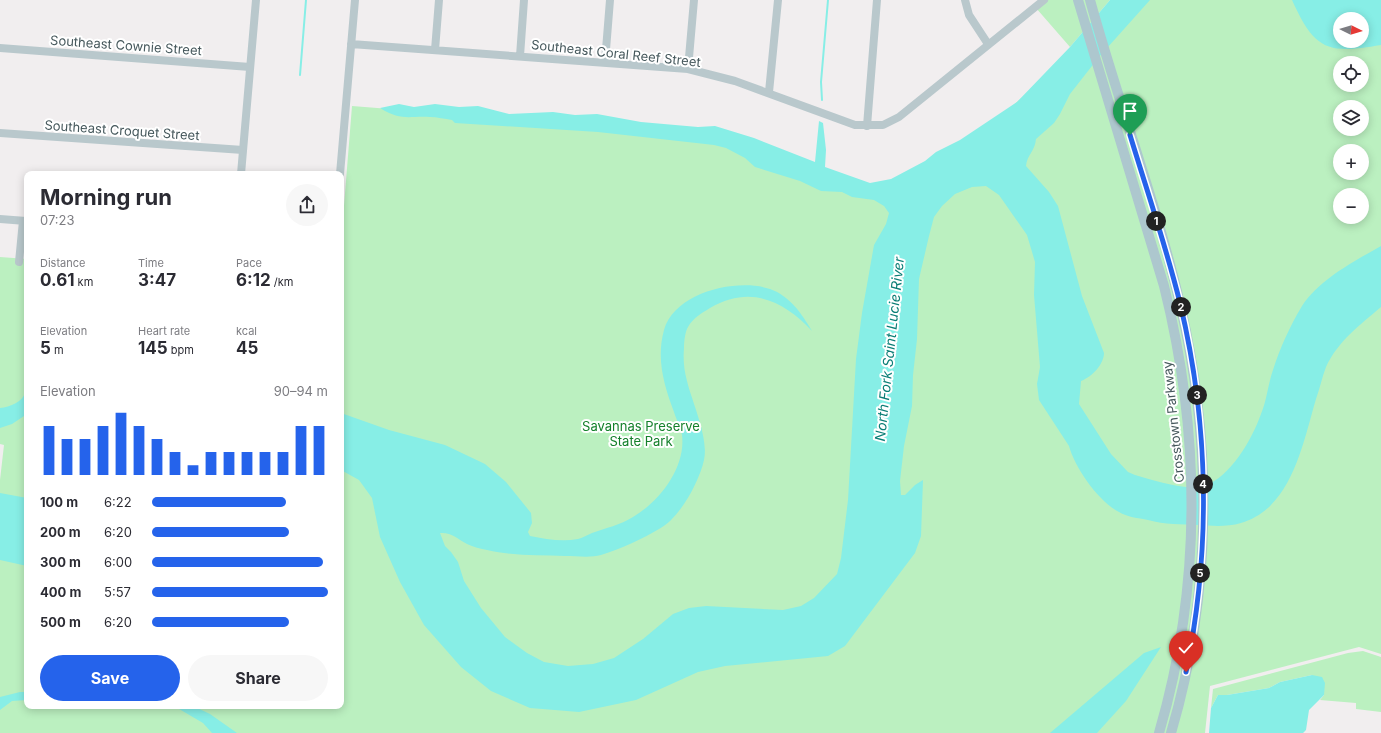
<!DOCTYPE html>
<meta charset="utf-8">
<style>
:root{--surface:#fff;--page:#f7f7f7;--text:#2b2b33;--muted:#7c7c81;--accent:#2563eb}
body{margin:0;font-family:Inter,sans-serif;background:var(--page);color:var(--text);height:100vh;display:flex;flex-direction:column;font-size:15px;white-space:nowrap}
*{box-sizing:border-box;margin:0}
p{font-size:13px;color:var(--muted)}
.icon{flex:none;width:22px;height:22px;fill:none;stroke:currentColor;stroke-width:2;stroke-linecap:round;stroke-linejoin:round}
.map{position:relative;flex:1;overflow:hidden}
.drawer{position:absolute;left:24px;top:171px;width:320px;height:538px;display:flex;flex-direction:column;background:var(--surface);border-radius:8px;box-shadow:0 2px 10px #0003}
.drawer>*{flex:none}
.needle{width:26px;rotate:95deg}
.tools{position:absolute;left:1333px;top:12px;display:grid;gap:8px}
.tools a{display:grid;place-items:center;width:36px;height:36px;border-radius:50%;background:var(--surface);box-shadow:0 2px 10px #0003;font-size:20px}
.pin{position:absolute;display:grid;place-items:center;width:34px;height:34px;color:#fff;margin:-41px -17px;border-radius:50% 50% 50% 0;rotate:-45deg;box-shadow:0 0 4px #0007}
.pin .icon{rotate:45deg}
.km{position:absolute;width:20px;height:20px;margin:-10px;border-radius:50%;background:#222;color:#fff;font-size:11px;line-height:20px;text-align:center}
.round{display:grid;place-items:center;flex:none;width:42px;height:42px;border-radius:21px;background:var(--page)}
.headline{display:flex;align-items:center;justify-content:space-between;height:68px;padding:0 16px}
h1{font-size:22px;font-weight:700;line-height:30px}
.metrics{display:grid;grid-template-columns:repeat(3,1fr);gap:6px;height:68px;padding:4px 16px}
.metrics div{display:grid;align-content:center}
.metrics b{font-size:17px;font-weight:700}
.metrics small{font-size:11px;font-weight:400}
.metrics p{font-size:11px}
.chart{height:112px;padding:8px 16px}
.chart p{display:flex;justify-content:space-between}
.chart svg{width:100%;height:72px;margin-top:4px;stroke:var(--accent);stroke-width:6}
.cta{display:flex;gap:8px;margin-top:auto;padding:8px 16px}
.cta a{flex:1;height:46px;border-radius:24px;background:var(--accent);color:#fff;font-size:16px;font-weight:700;line-height:46px;text-align:center}
.cta a+a{background:var(--page);color:var(--text)}
ul{padding:0 16px;list-style:none;font-size:13px}
li{display:grid;grid-template-columns:64px 48px 1fr;align-items:center;height:30px}
li i{height:10px;border-radius:5px;background:var(--accent)}
.map>svg:first-child{display:block}
.green{fill:#bbf0c0;fill-rule:evenodd}
.water{fill:#87eee6;fill-rule:evenodd}
.lines{fill:none;stroke-linecap:round;stroke-linejoin:round}
.stream{stroke:#87eee6;stroke-width:2}
.minor{stroke:#b9c8cc;stroke-width:8}
.major{stroke:#adc7ce;stroke-width:10}
.route-casing{stroke:#fff;stroke-width:8}
.route{stroke:#2563eb;stroke-width:5}
.labels{text-anchor:middle;dominant-baseline:central;stroke-width:4;stroke-linejoin:round;paint-order:stroke}
.street-label{font-size:13px;fill:#46585c;stroke:#fff}
.park-label{font-size:13px;fill:#14802b;stroke:#fff}
.water-label{font-size:14px;font-style:italic;fill:#0b7e76;stroke:#fff}
</style>
<div class="map">
<svg width="1381" height="733" viewBox="0 0 1381 733">
<rect width="100%" height="100%" fill="#f1eeef"/>
<path class="green" d="M1048,0h62l-40,47 -34,-39z
M1133,0h207l41,9v645l-22,-7 -149,39 -5,47h-1205v-253l4,-35 -4,-1v-187l27,2v447h314v-463l11,-137 331,26 219,71zM1340,19h22v22h-22zM1340,63h22v22h-22zM1340,107h22v22h-22zM1340,151h22v22h-22zM1340,195h22v22h-22z
M1363,651l18,6v55l-25,-3v-6l-36,-3 4,-5 -12,-20 -32,7 -11,6 -42,7h-9l-7,13 2,-19 135,-36z"/>
<path class="water" d="M1110,0h40l-51,57 -29,37 -10,20 -6,9 -18,16c-1,12 -9,16 -10,27l23,26 9,14 24,90 22,57c0,11 -12,24 -23,28l-2,23 32,50 17,18 7,3c18,5 51,16 69,11 27,-9 48,-47 57,-72 6,-14 7,-30 12,-44 7,-22 17,-44 29,-64 18,-27 51,-44 79,-60v61c-21,18 -43,34 -55,60 -4,10 -6,21 -10,32 -13,44 -24,109 -75,124 -14,4 -28,3 -42,2 -18,-1 -34,0 -51,-5 -10,-2 -21,-3 -29,-8 -21,-11 -44,-44 -50,-66l-30,-46 -2,-16 3,-17 -6,-72 1,-33 -8,-27 -28,-40 -13,-9 -14,1 -17,7 -13,12 -8,11 -5,19 -10,43 -2,60 -4,36 -1,31 -8,40 -4,35 1,14h4l10,-10 8,-5 -2,56 -6,17 -70,93 -17,10 -103,10 -27,6 -62,28 -57,12 -49,-4 -39,-17 -30,-24 -37,-42 -24,-43 -20,-45 -8,-39 -13,-18 -18,-10v-57l48,17 56,15 40,19 21,18 25,31 1,10 -4,9 2,4c15,3 32,6 48,3 4,-1 9,-4 14,-6 14,-5 28,-8 41,-16 27,-16 53,-50 49,-82 -1,-7 -6,-16 -8,-23 -10,-27 -18,-53 -10,-82 11,-38 73,-52 106,-41 20,7 32,25 42,42 -29,-31 -62,-46 -102,-23 -8,5 -17,10 -22,19 -3,5 -4,15 -4,21 -1,11 0,22 3,33 5,21 22,57 17,79 -5,22 -24,58 -45,69 -17,10 -38,20 -58,26 -10,3 -25,1 -36,1 -26,-1 -52,0 -78,-6 -6,-1 -14,-3 -20,-6 -9,-5 -16,-12 -27,-11l5,13 6,6 7,10 6,19 17,27 24,29 22,16 17,9 24,4 25,-2 21,-6 29,-19 30,-25 16,-6 17,-2 77,4 18,-4 13,-8 23,-24 4,-16 7,-58 8,-141 6,-46 12,-68 12,-21 3,-11 -5,-7 -10,-6 -22,-3 -10,-5 -21,-1 -21,-10 -45,-14 -10,-9 -19,-10 -12,-3 -116,-13 -143,-9 -3,-3c-7,-1 -15,-3 -22,-3 -23,-1 -29,4 -50,-9l19,-4 15,3 21,-3 24,3 19,-1 31,8 44,-2 22,3 22,-1 44,8 57,5 17,-1 39,12 61,24 4,-41 4,2 3,27 -1,17 45,16 21,-4 34,-18 11,-9 24,-12 57,-38 53,-55z
M1292,0h89v45c-53,9 -66,6 -89,-45zM1340,19h22v22h-22z
M27,371v43l-15,10 -12,4v-20c10,-1 23,-6 26,-17 1,-7 -1,-13 1,-20z
M0,493l27,5v68l-27,-6z
M1161,647l-35,54 -29,32h-47l94,-80z
M1312,675l10,2 3,6 -1,12 -15,15 -3,20 -3,3h-94l2,-25 7,-13h9l42,-7 11,-6z
M20,692h7v8l-15,1 -12,9v-13z
M174,706h19l17,8 27,19h-25l-9,-10z"/>
<g class="lines">
<path class="stream" d="M300,75l6,-75
M822,100l-1,-18 7,-82"/>
<path class="minor" d="M965,0l4,15 19,29
M351,44l337,25 47,12 120,44h28l16,-8 145,-117
M0,48l250,19
M435,50l4,-50
M520,56l4,-56
M605,62l5,-62
M688,69l6,-69
M769,92l9,-92
M867,126l10,-126
M0,133l243,17
M241,174l15,-174
M340,174l15,-174
M0,219l26,2
M19,262l4,-41"/>
<path class="major" d="M1078,0l86,286c37,148 38,300 -5,447
M1090,0c28,102 66,201 90,304 33,140 32,290 -9,429"/>
</g>
<g class="lines">
<defs>
<path id="route" d="M1130,135c17,56 36,111 50,168 29,121 31,247 6,369"/>
</defs>
<use href="#route" class="route-casing"/>
<use href="#route" class="route"/>
</g>
<g class="labels">
<g class="street-label">
<text transform="translate(126 45) rotate(4)">Southeast Cownie Street</text>
<text transform="translate(616 53) rotate(6)">Southeast Coral Reef Street</text>
<text transform="translate(122 130) rotate(4)">Southeast Croquet Street</text>
<text transform="translate(1173 422) rotate(-96)">Crosstown Parkway</text>
</g>
<g class="park-label">
<text x="641" y="426">Savannas Preserve<tspan x="641" dy="15">State Park</tspan></text>
</g>
<g class="water-label">
<text transform="translate(889 349) rotate(-84)">North Fork Saint Lucie River</text>
</g>
</g>
</svg>
<div class="tools">
<a><svg class="needle" viewBox="-14 -14 28 28"><path d="M0-13l5 13h-10z" fill="#e53935"/><path d="M0 13l5-13h-10z" fill="#7c7c81"/></svg></a>
<a><svg class="icon" aria-label="locate" viewBox="0 0 24 24"><circle cx="12" cy="12" r="6"/><path d="M12 2v4M12 18v4M2 12h4M18 12h4"/></svg></a>
<a><svg class="icon" aria-label="layers" viewBox="0 0 24 24"><path d="M12 4l9 5-9 5-9-5zM3 14l9 5 9-5"/></svg></a>
<a>+</a>
<a>−</a>
</div>
<div class="pin" style="left:1130px;top:135px;background:#1e9e55"><svg class="icon" aria-label="arrive" viewBox="0 0 24 24"><path d="M6 21V4h12l-3 4 3 4H6"/></svg></div>
<div class="pin" style="left:1186px;top:672px;background:#d93025"><svg class="icon" aria-label="check" viewBox="0 0 24 24"><path d="M5 12l5 5 9-10"/></svg></div>
<b class="km" style="left:1156px;top:221px">1</b>
<b class="km" style="left:1181px;top:307px">2</b>
<b class="km" style="left:1197px;top:395px">3</b>
<b class="km" style="left:1203px;top:484px">4</b>
<b class="km" style="left:1200px;top:573px">5</b>
<section class="drawer">
<div class="headline"><div><h1>Morning run</h1><p>07:23</p></div><a class="round"><svg class="icon" aria-label="share" viewBox="0 0 24 24"><path d="M12 15V3M7 8l5-5 5 5M5 13v7h14v-7"/></svg></a></div>
<div class="metrics">
<div><p>Distance</p><b>0.61<small> km</small></b></div>
<div><p>Time</p><b>3:47</b></div>
<div><p>Pace</p><b>6:12<small> /km</small></b></div>
</div>
<div class="metrics">
<div><p>Elevation</p><b>5<small> m</small></b></div>
<div><p>Heart rate</p><b>145<small> bpm</small></b></div>
<div><p>kcal</p><b>45</b></div>
</div>
<div class="chart"><p><span>Elevation</span>90–94 m</p>
<svg viewBox="0 0 160 44" preserveAspectRatio="none"><path d="M5 44V14M15 44V22M25 44V22M35 44V14M45 44V6M55 44V14M65 44V22M75 44V30M85 44V38M95 44V30M105 44V30M115 44V30M125 44V30M135 44V30M145 44V14M155 44V14"/></svg>
</div>
<ul>
<li><b>100 m</b>6:22<i style="width:76%"></i></li>
<li><b>200 m</b>6:20<i style="width:78%"></i></li>
<li><b>300 m</b>6:00<i style="width:97%"></i></li>
<li><b>400 m</b>5:57<i style="width:100%"></i></li>
<li><b>500 m</b>6:20<i style="width:78%"></i></li>
</ul>
<div class="cta"><a>Save</a><a>Share</a></div>
</section>
</div>
